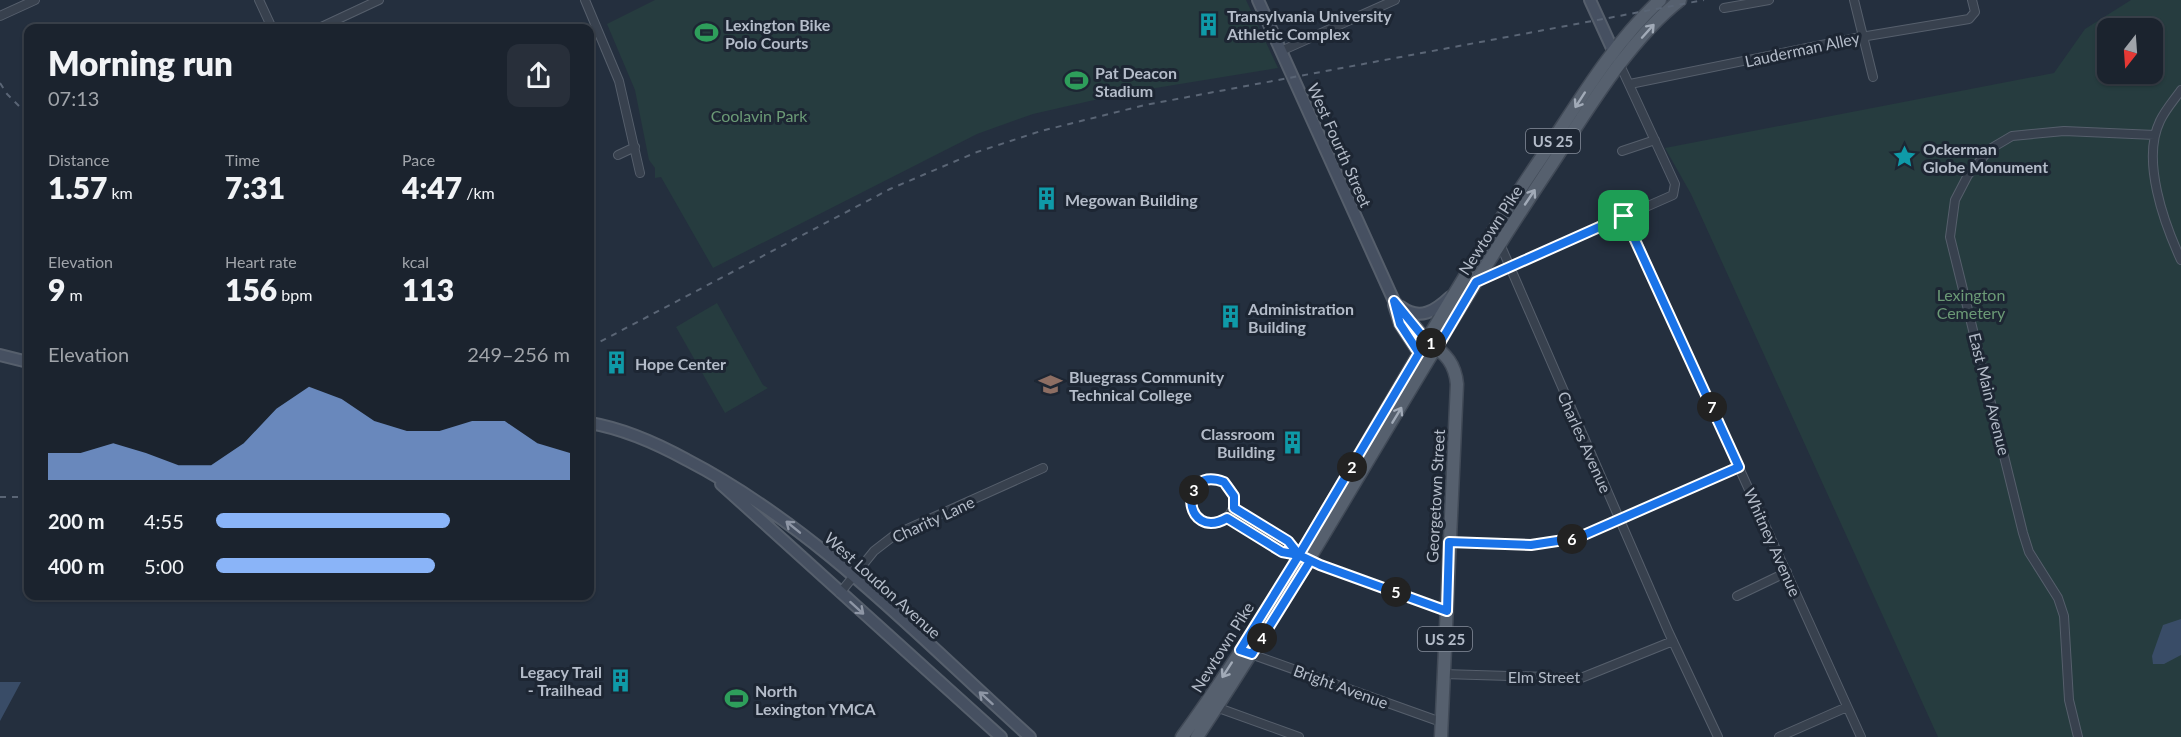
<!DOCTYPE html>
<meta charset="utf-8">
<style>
:root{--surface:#1b232e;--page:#282f3a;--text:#f1f3f6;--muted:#a0a4aa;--line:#39404a;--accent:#8ab4f8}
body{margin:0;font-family:Lato,sans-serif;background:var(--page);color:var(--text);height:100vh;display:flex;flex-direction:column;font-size:22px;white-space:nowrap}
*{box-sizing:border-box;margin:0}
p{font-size:20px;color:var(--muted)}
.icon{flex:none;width:33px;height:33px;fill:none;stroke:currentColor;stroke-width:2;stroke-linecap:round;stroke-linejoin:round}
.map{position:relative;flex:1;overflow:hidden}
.drawer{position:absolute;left:24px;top:24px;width:570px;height:576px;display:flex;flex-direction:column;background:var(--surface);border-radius:12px;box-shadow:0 2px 4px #0004,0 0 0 2px var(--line)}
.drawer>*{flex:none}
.needle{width:39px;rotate:197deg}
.buttons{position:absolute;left:2097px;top:18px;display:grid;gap:12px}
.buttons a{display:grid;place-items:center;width:66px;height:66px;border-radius:12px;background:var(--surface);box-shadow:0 2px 4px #0004,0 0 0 2px var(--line);font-size:30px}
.pin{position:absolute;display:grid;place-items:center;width:51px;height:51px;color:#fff;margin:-26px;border-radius:12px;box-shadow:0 3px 9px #0006}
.km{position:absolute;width:30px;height:30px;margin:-15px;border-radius:50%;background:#222;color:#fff;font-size:16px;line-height:30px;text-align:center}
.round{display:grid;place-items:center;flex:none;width:63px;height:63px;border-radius:12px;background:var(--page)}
.headline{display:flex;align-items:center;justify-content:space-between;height:102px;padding:0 24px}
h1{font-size:33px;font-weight:800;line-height:45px}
.figures{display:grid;grid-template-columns:repeat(3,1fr);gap:9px;height:102px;padding:6px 24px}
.figures div{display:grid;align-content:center}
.figures b{font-size:30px;font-weight:800}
.figures small{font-size:16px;font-weight:400}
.figures p{font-size:16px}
.chart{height:168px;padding:12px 24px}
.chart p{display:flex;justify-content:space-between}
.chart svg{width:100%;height:108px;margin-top:6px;fill:var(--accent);opacity:.7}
ul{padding:0 24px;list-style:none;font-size:20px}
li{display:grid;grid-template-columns:96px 72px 1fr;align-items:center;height:45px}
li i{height:15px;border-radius:8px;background:var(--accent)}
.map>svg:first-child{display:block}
.green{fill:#263c3f;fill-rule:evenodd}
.water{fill:#394c67}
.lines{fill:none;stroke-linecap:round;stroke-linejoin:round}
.street-casing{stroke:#565f6c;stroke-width:10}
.secondary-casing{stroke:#565f6c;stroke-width:14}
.primary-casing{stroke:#414a57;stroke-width:15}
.street{stroke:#38414e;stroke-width:8}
.secondary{stroke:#465061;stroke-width:10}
.primary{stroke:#56606e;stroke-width:12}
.rail{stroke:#5a6575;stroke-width:2;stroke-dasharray:6 6;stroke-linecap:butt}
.oneway{stroke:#a1aab7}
.oneway2{stroke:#8e96a5}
.route-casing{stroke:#fff;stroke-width:12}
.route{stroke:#1a73e8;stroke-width:8}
.labels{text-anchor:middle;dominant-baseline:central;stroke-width:6;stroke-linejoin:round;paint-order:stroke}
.shield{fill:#1d2633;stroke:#878f9c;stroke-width:1.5}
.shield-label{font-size:15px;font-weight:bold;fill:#b4bcc9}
.poi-label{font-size:16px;font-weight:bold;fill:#b4bcc9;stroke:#1d2633;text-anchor:start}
.street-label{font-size:16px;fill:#b4bcc9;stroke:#1d2633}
.park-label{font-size:16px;fill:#6b9a76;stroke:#1d2633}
</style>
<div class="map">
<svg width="2181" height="737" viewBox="0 0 2181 737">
<rect width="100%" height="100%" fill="#242f3e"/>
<path class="green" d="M655,0h591l32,68 -153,25 -92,21 -56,20 -264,134 -52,-91 -6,1v-10l-6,-8 -14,-70 -28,-66z
M2131,0h50v737h-243l-247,-543 -26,-46 389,-75 31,-44zM2108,28h44v46h-44z
M717,303l46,82 5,3 -43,25 -49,-86z"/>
<path class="water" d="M2181,619v36l-17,9h-11l-1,-8 11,-31z
M0,682h21l-21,39z"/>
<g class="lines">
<defs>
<path id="street" d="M259,0l13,28
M585,0l34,81 21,92
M1854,0l19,77
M1724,8l45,-8
M0,16l35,-16
M319,28l60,-28
M1281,51l114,-51
M1630,84l231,-47 108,-18 6,-7 -3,-12
M2181,90c-7,10 -16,20 -21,31 -19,39 4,102 21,139
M1622,151l33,-11
M618,155l17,-8
M1625,216l236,521
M1500,244l169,389 49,104
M1478,281l195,-86 2,-11 -55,-119
M1190 501a22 22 0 1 1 44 0a22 22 0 1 1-44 0Z
M1234,508l54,33 11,14
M1227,518l55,34 17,3 21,10 127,46
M1449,542l82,3 46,-7 162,-71
M840,593l34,-42 22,-17 147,-66
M1737,596l50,-24
M1248,653l193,69
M1443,674l138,4 92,-37
M1213,706l86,31
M1779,737l68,-30
M2078,737l-9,-37 -5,-84 -6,-18 -29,-46 -6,-19 -73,-296 5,-37 13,-25 22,-26 22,-13 52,-5 91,4"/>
<path id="secondary" d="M1258,0l136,301 33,40
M1590,0l26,57
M1394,305l6,19 19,29
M1401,307c19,14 34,4 49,-10
M0,355l28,7
M590,423c35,6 66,20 97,37 131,68 234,179 343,277
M721,484l280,253"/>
<path id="primary" d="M1431,344c15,10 24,20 26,40l-16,353
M1182,737c131,-181 228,-385 353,-570 39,-57 74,-120 125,-167
M1197,737c121,-182 224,-376 345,-558 40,-59 82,-135 138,-179"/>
</defs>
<use href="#street" class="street-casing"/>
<use href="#secondary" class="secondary-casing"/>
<use href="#primary" class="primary-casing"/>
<use href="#street" class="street"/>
<use href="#secondary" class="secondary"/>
<use href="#primary" class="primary"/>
<path class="rail" d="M0,83l7,11 21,21
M590,347l300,-158 87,-37 64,-21 104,-26 559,-105
M0,497h28"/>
</g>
<defs><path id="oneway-shaft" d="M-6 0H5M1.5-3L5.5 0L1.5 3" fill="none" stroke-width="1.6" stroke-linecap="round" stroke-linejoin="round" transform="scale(1.5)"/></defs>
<g class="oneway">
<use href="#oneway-shaft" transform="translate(1648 31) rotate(-48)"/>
<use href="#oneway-shaft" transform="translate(1580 100) rotate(123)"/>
<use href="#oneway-shaft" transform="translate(1530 197) rotate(-56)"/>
<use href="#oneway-shaft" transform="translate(1397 415) rotate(-59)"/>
<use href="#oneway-shaft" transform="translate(1227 670) rotate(123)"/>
</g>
<g class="oneway2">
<use href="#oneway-shaft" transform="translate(793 527) rotate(-141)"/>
<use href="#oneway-shaft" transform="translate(857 608) rotate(42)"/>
<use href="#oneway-shaft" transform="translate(986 698) rotate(-138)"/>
</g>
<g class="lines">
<defs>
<path id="route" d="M1624,216l-148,66 -39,66 -17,-15 -26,-32 6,23 19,29 -120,202 -17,-3 -55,-34c-44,25 -50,-54 -3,-36l10,14v12l54,33 11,14 11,6 -58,93 -12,-4 59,-95 21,10 127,46 2,-69 82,3 46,-7 162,-71 -115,-251"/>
</defs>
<use href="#route" class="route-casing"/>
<use href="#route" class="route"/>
</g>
<defs>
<symbol id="building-bare" viewBox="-9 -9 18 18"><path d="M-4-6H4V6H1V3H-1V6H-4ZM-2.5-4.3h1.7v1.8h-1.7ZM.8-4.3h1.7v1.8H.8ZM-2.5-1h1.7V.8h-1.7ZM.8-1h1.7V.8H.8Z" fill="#0f9aa8" stroke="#1d2633" stroke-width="2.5" paint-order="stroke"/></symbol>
<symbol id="stadium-bare" viewBox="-9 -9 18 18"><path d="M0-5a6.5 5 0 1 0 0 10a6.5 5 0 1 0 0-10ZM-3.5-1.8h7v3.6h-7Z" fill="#2e9e5b" stroke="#1d2633" stroke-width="2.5" paint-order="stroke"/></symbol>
<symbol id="sight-bare" viewBox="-9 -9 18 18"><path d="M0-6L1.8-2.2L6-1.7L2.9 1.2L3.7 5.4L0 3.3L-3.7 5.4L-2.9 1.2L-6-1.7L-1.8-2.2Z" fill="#0f9aa8" stroke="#1d2633" stroke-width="2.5" paint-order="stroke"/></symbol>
<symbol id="university-bare" viewBox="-9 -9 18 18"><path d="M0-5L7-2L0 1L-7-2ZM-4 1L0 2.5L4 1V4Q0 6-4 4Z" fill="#8d6e63" stroke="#1d2633" stroke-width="2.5" paint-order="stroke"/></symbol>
</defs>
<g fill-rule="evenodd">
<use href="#building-bare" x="1192" y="8" width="33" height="33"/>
<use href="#stadium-bare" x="690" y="16" width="33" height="33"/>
<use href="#stadium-bare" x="1060" y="64" width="33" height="33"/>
<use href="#sight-bare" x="1888" y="140" width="33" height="33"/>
<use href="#building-bare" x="1030" y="182" width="33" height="33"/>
<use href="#building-bare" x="1214" y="300" width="33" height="33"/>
<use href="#building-bare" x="600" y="346" width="33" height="33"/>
<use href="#university-bare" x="1034" y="368" width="33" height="33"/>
<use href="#building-bare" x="1276" y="426" width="33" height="33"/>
<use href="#building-bare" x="604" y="664" width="33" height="33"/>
<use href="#stadium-bare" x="720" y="682" width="33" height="33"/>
</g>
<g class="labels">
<g class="shield">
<rect x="1526" y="129" width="54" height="24" rx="4.5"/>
<rect x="1418" y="627" width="54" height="24" rx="4.5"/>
</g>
<g class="shield-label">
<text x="1553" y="141">US 25</text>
<text x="1445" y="639">US 25</text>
</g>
<g class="poi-label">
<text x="1227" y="15">Transylvania University<tspan x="1227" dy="18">Athletic Complex</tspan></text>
<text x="725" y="24">Lexington Bike<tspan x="725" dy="18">Polo Courts</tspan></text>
<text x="1095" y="72">Pat Deacon<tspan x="1095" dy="18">Stadium</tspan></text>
<text x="1923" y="148">Ockerman<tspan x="1923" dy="18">Globe Monument</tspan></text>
<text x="1065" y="199">Megowan Building</text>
<text x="1248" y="308">Administration<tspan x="1248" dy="18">Building</tspan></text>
<text x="635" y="363">Hope Center</text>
<text x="1069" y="376">Bluegrass Community<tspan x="1069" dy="18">Technical College</tspan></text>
<text x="1275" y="433" text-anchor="end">Classroom<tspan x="1275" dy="18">Building</tspan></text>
<text x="602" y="671" text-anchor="end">Legacy Trail<tspan x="602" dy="18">- Trailhead</tspan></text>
<text x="755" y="690">North<tspan x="755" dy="18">Lexington YMCA</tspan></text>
</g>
<g class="street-label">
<text transform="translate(1802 49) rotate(-12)">Lauderman Alley</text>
<text transform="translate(1340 145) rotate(66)">West Fourth Street</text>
<text transform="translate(1490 230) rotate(-57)">Newtown Pike</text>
<text transform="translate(1990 394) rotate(76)">East Main Avenue</text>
<text transform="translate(1585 442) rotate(66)">Charles Avenue</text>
<text transform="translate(1435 496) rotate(-87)">Georgetown Street</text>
<text transform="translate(933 519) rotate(-25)">Charity Lane</text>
<text transform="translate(1773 542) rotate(66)">Whitney Avenue</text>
<text transform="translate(883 585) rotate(42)">West Loudon Avenue</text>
<text transform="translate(1222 647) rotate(-58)">Newtown Pike</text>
<text x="1544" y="676">Elm Street</text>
<text transform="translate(1341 686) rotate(20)">Bright Avenue</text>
</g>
<g class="park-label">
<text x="759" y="115">Coolavin Park</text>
<text x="1971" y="294">Lexington<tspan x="1971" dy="18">Cemetery</tspan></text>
</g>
</g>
</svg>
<div class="buttons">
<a><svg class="needle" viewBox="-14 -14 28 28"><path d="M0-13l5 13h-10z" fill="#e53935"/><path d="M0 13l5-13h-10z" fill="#a0a4aa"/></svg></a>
</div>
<div class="pin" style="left:1624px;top:216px;background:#1e9e55"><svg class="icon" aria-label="arrive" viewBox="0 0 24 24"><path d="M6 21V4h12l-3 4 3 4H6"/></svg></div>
<b class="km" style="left:1431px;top:343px">1</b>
<b class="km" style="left:1352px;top:467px">2</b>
<b class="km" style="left:1194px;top:490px">3</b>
<b class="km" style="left:1262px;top:638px">4</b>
<b class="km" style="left:1396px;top:592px">5</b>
<b class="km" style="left:1572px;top:539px">6</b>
<b class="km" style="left:1712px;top:407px">7</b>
<section class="drawer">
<div class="headline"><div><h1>Morning run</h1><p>07:13</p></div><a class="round"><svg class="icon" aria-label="share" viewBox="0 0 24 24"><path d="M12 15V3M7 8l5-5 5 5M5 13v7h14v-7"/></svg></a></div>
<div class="figures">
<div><p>Distance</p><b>1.57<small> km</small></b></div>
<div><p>Time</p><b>7:31</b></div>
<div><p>Pace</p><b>4:47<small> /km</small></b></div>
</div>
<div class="figures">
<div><p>Elevation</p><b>9<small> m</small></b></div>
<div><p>Heart rate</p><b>156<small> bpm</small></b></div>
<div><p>kcal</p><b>113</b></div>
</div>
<div class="chart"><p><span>Elevation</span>249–256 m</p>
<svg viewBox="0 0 160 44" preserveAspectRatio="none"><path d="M0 44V33L10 33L20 29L30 33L40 38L50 38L60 29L70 15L80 6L90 11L100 20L110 24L120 24L130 20L140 20L150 29L160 33V44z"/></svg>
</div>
<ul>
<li><b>200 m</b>4:55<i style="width:66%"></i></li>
<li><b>400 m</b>5:00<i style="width:62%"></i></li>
</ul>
</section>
</div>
